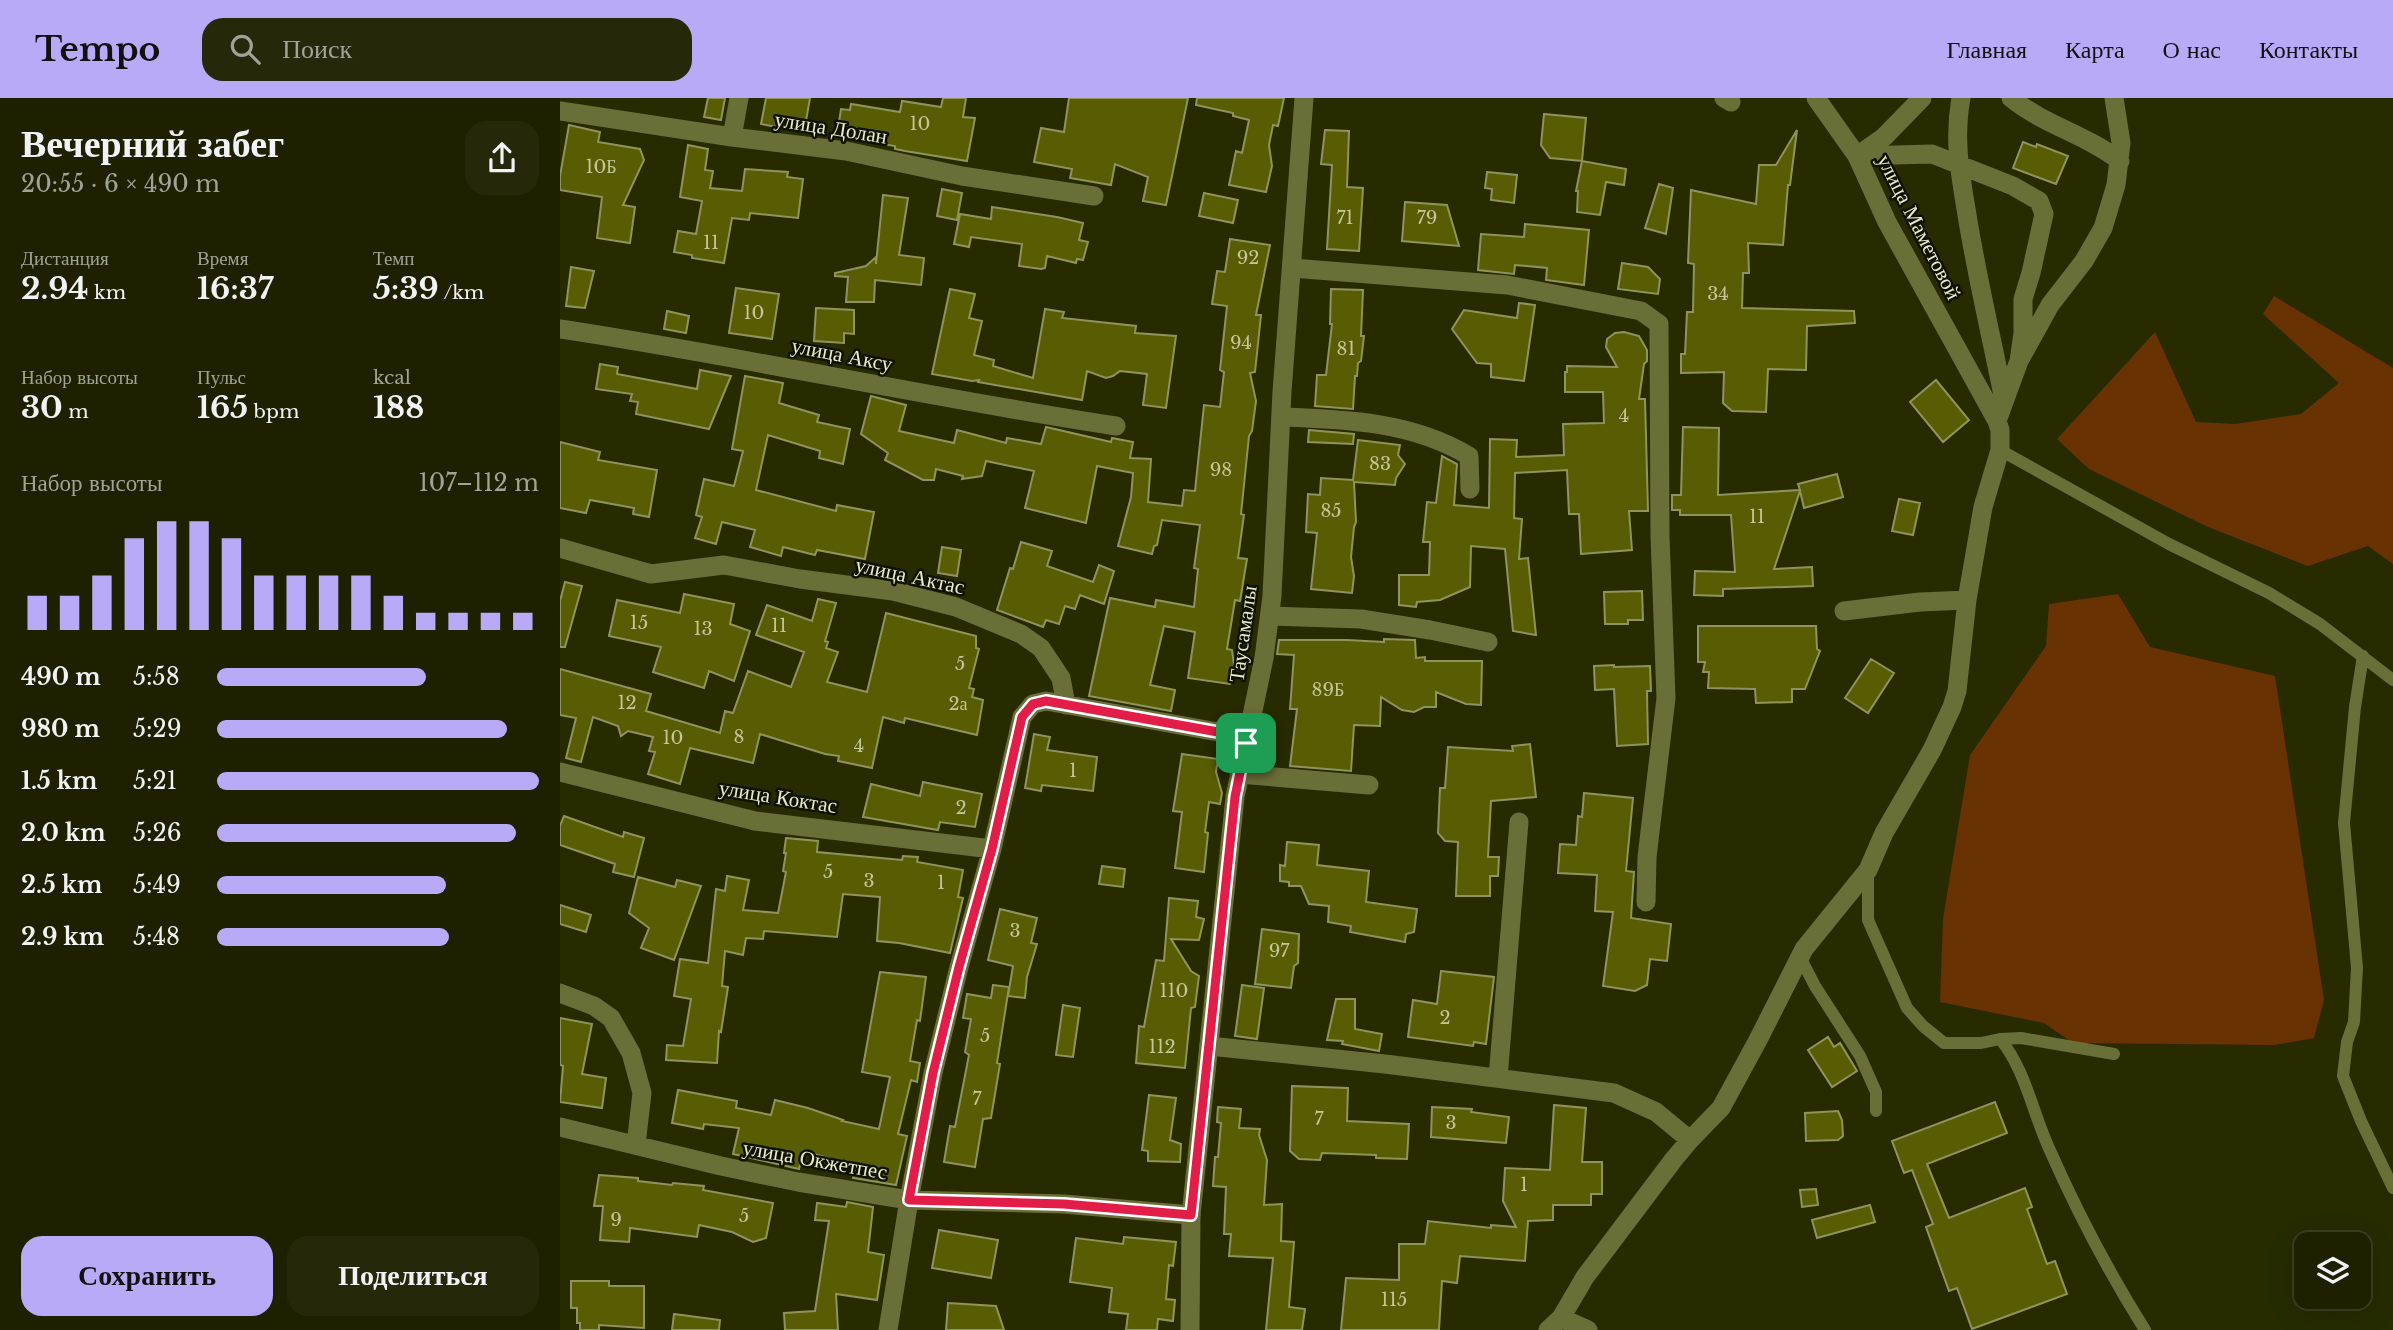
<!DOCTYPE html>
<html lang="ru">
<meta charset="utf-8">
<style>
:root{--surface:#1e2000;--page:#26280a;--text:#f1f3f6;--muted:#a1a399;--line:#3c3e22;--accent:#b9aaf7}
body{margin:0;font-family:"Libre Baskerville",serif;background:var(--page);color:var(--text);height:100vh;display:flex;flex-direction:column;font-size:26px;white-space:nowrap}
*{box-sizing:border-box;margin:0}
p{font-size:23px;color:var(--muted)}
.icon{flex:none;width:38px;height:38px;fill:none;stroke:currentColor;stroke-width:2;stroke-linecap:round;stroke-linejoin:round}
.map{position:relative;flex:1;overflow:hidden}
.drawer{display:flex;flex-direction:column;background:var(--surface);width:560px}
.drawer>*{flex:none}
.fabs{position:absolute;left:1734px;top:1134px;display:grid;gap:14px}
.fabs a{display:grid;place-items:center;width:77px;height:77px;border-radius:14px;background:var(--surface);box-shadow:0 7px 28px #0002,0 0 0 2px var(--line);font-size:35px}
.pin{position:absolute;display:grid;place-items:center;width:60px;height:60px;color:#fff;margin:-30px;border-radius:14px;box-shadow:0 4px 10px #0006}
.round{display:grid;place-items:center;flex:none;width:74px;height:74px;border-radius:21px;background:var(--page)}
.summary{display:flex;align-items:center;justify-content:space-between;height:119px;padding:0 21px}
h1{font-size:38px;font-weight:700;line-height:52px}
.stats{display:grid;grid-template-columns:repeat(3,1fr);gap:10px;height:119px;padding:7px 21px}
.stats div{display:grid;align-content:center}
.stats b{font-size:30px;font-weight:700}
.stats small{font-size:19px;font-weight:400}
.stats p{font-size:19px}
.chart{height:196px;padding:14px 21px}
.chart p{display:flex;justify-content:space-between}
.chart svg{width:100%;height:126px;margin-top:7px;stroke:var(--accent);stroke-width:6}
.primary-button{display:flex;gap:14px;margin-top:auto;padding:14px 21px}
.primary-button a{flex:1;height:80px;border-radius:21px;background:var(--accent);color:#111;font-size:28px;font-weight:700;line-height:80px;text-align:center}
.primary-button a+a{background:var(--page);color:var(--text)}
ul{padding:0 21px;list-style:none;font-size:23px}
li{display:grid;grid-template-columns:112px 84px 1fr;align-items:center;height:52px}
li i{height:18px;border-radius:9px;background:var(--accent)}
header{display:flex;align-items:center;gap:42px;box-sizing:border-box;height:98px;padding:0 35px;background:var(--accent);color:#111}
header strong{font-size:33px}
nav{display:flex;gap:38px;margin-inline-start:auto;font-size:24px}
.search{width:490px;height:63px;background:var(--page);display:flex;align-items:center;gap:18px;box-sizing:border-box;padding:0 24px;border-radius:21px;color:var(--muted);font-size:26px}
main{display:flex;flex:1;min-height:0}
.map>svg:first-child{display:block}
.green{fill:#693203}
.building{fill:#585c02;stroke:#8f945c;stroke-width:2}
.lines{fill:none;stroke-linecap:round;stroke-linejoin:round}
.service{stroke:#6a6f38;stroke-width:12}
.minor{stroke:#6a6f38;stroke-width:19}
.tertiary{stroke:#6a6f38;stroke-width:19}
.route-casing{stroke:#fff;stroke-width:14}
.route{stroke:#e11d48;stroke-width:9}
.labels{text-anchor:middle;dominant-baseline:central;stroke-width:5;stroke-linejoin:round;paint-order:stroke}
.number-label{font-size:18px;fill:#c4c79b}
.street-label{font-size:21px;fill:#e8ebce;stroke:#101200}
</style>
<header>
<strong>Tempo</strong>
<div class="search"><svg class="icon" aria-label="search" viewBox="0 0 24 24"><circle cx="10" cy="10" r="6"/><path d="M15 15l6 6"/></svg>Поиск</div>
<nav><a>Главная</a><a>Карта</a><a>О нас</a><a>Контакты</a></nav>
</header>
<main>
<section class="drawer">
<div class="summary"><div><h1>Вечерний забег</h1><p>20:55 · 6 × 490 m</p></div><a class="round"><svg class="icon" aria-label="share" viewBox="0 0 24 24"><path d="M12 15V3M7 8l5-5 5 5M5 13v7h14v-7"/></svg></a></div>
<div class="stats">
<div><p>Дистанция</p><b>2.94<small> km</small></b></div>
<div><p>Время</p><b>16:37</b></div>
<div><p>Темп</p><b>5:39<small> /km</small></b></div>
</div>
<div class="stats">
<div><p>Набор высоты</p><b>30<small> m</small></b></div>
<div><p>Пульс</p><b>165<small> bpm</small></b></div>
<div><p>kcal</p><b>188</b></div>
</div>
<div class="chart"><p><span>Набор высоты</span>107–112 m</p>
<svg viewBox="0 0 160 44" preserveAspectRatio="none"><path d="M5 44V32M15 44V32M25 44V25M35 44V12M45 44V6M55 44V6M65 44V12M75 44V25M85 44V25M95 44V25M105 44V25M115 44V32M125 44V38M135 44V38M145 44V38M155 44V38"/></svg>
</div>
<ul>
<li><b>490 m</b>5:58<i style="width:65%"></i></li>
<li><b>980 m</b>5:29<i style="width:90%"></i></li>
<li><b>1.5 km</b>5:21<i style="width:100%"></i></li>
<li><b>2.0 km</b>5:26<i style="width:93%"></i></li>
<li><b>2.5 km</b>5:49<i style="width:71%"></i></li>
<li><b>2.9 km</b>5:48<i style="width:72%"></i></li>
</ul>
<div class="primary-button"><a>Сохранить</a><a>Поделиться</a></div>
</section>
<div class="map">
<svg width="1833" height="1232" viewBox="0 0 1833 1232">
<rect width="100%" height="100%" fill="#282a00"/>
<path class="green" d="M1714,198l119,72v196l-25,-18 -60,20 -100,-39 -119,-58 -32,-30 98,-107 41,90 39,2 66,-10 38,-31 -76,-69z
M1558,496l32,53 125,29 49,324 -10,38 -39,7 -202,-2 -29,-20 -104,-21 3,-83 27,-164 76,-109 3,-42z"/>
<path class="building" d="M148,0h17l-4,22 -17,-3z
M206,0h44l-6,34 -43,-8z
M383,0h23l-3,19 12,1 -8,43 -62,-10 -10,-2v-3l-48,-8 2,-7 -11,-2 3,-20 9,1 1,-6 49,8 2,-11 39,6z
M509,0h119l-22,107 -23,-4 5,-24 -33,-13 -4,21 -41,-7 2,-9 -38,-7 7,-34 23,4z
M637,0h87l-6,28 -5,-1 -4,20 3,21 -6,26 -37,-7 7,-34 6,2 7,-33 -16,-4v-3l-37,-8z
M984,16l42,4 -4,43 -32,-3 -9,-13z
M9,27l31,7 -2,10 42,7 4,11 -21,45 12,2 -5,36 -33,-5 5,-41 -42,-7v-14z
M765,32l24,1 -2,56 16,1 -4,63 -32,-2 5,-84 -11,-1z
M1237,32l-7,55h-2l-5,60 -35,-2 1,30h-6l-1,35 112,3 1,12 -48,3 -1,44 -38,-1 -2,43 -34,-1 -9,-8 1,-31 -43,1v-19h4l2,-42h6l1,-48 -6,-1 3,-73 65,14 3,-39h17z
M1463,44l13,5 1,-3 31,12 -12,28 -43,-16z
M128,47l20,4 -3,21 8,1 -3,17 32,3 3,-22 43,3 -1,5 16,2 -5,39 -48,-5 -1,7 -17,-2 -8,45 -32,-5v-3l-18,-3 4,-21 18,3 6,-33 -22,-4z
M1022,63l44,8 -2,16 -18,-3 -6,33 -23,-3 1,-21h-2z
M927,74l30,3 -3,28 -23,-3 1,-11 -7,-1z
M1099,86l14,4 -7,46 -21,-6z
M382,91l20,4 -5,27 -20,-4z
M644,95l34,7 -5,23 -34,-7z
M323,97l25,3 -9,57 25,3 -3,27 -46,-5 -1,22h-28l2,-25 -13,-1v-3l31,-7 10,-9v7z
M845,104l42,3 12,41 -57,-5z
M432,109l65,10 26,6 -4,17 9,2 -5,18 -6,-1 -1,4 -29,-7 -2,12 -4,1 -22,-3 3,-22 -51,-7 -2,10 -15,-3 6,-30 31,5z
M965,126l64,6 -5,55 -38,-5 1,-12 -32,-3 -1,9 -36,-4 3,-36 43,3z
M670,141l40,6 -14,70h5l-6,57 -5,1 6,28 -4,30 -3,5 -8,78 3,1 -6,43 9,1 -7,42 -5,-1 -8,49 5,1 3,22 -5,12 -42,-6 7,-46 -31,-6 -14,59 25,5 -4,21 -82,-15 21,-98 45,9 1,-7 38,7 4,-38 -4,-1 6,-43 -38,-5 -5,25 -3,1 -2,8 -34,-8 13,-49 2,-24 -36,-7 -11,57 -61,-15 9,-37 -48,-10 -4,15 -20,3 1,-3 -27,-7 -2,11h-11l-38,-20 3,-7 -27,-19 10,-38 35,9 -7,26 55,12 3,-13 49,13 1,-5 34,6 5,-17 65,15 1,-4 21,4 -3,16 21,1 -3,43 34,4 2,-16 11,1 9,-86 16,2 4,-35 -4,-2 7,-64 -15,-2 5,-33 8,1z
M1062,165l26,4 12,12 -2,15 -40,-5z
M11,169l23,4 -9,37 -19,-2z
M176,190l43,6 -7,45 -43,-6z
M390,191l25,5 -6,24 13,3 -8,34 20,5 -1,6 40,12 12,-69 19,3 -2,6 74,8 -1,7 41,3 -10,72 -23,-3 4,-31 -27,-3 -7,5 -7,2 -19,-7 -5,29 -104,-18 1,-2 -7,1 -40,-7z
M771,191l32,1 -2,46h3l-3,25 -3,2 -1,13h-2l-2,33 -38,-3 2,-31h9l6,-51h-2z
M959,205l16,2 -11,76 -33,-4v-13l-14,-1 -25,-34 12,-19 53,8z
M256,210l38,2v24l-10,-1v10l-30,-2z
M107,213l22,5 -3,17 -22,-4z
M1064,234l15,4 8,14v11l-3,3 -5,35h6l3,112h-19l3,39 -51,4 -2,-40h-10l-2,-44 -52,3 -1,45 8,1 -3,40 9,-1 8,77 -23,-4 -8,-82 -34,-3 -1,41 -30,13 -23,2 -1,5 -17,-2v-30h30l1,-33h-7l4,-40 9,1 6,-47 15,8 -3,41 35,3 1,-69 27,1 -1,17 48,-2 -1,-31 41,-1 -1,-31h-38v-20h2v-6l50,1 -11,-20 1,-8 8,-6z
M40,266l18,3 -1,7 80,15 3,-19 31,6 -22,53 -73,-15 2,-12 -8,-1 2,-7 -36,-5z
M185,278l38,7 -4,20 40,12 -2,7 33,7 -7,35 -24,-6 1,-7 -52,-16 -12,55 80,21 1,-6 37,7 -9,47 -48,-9 -2,5 -32,-8 -2,9 -31,-9 5,-17 -33,-8 -6,22 -21,-6 7,-21 -6,-2 8,-36 30,7 9,-35 -11,-2z
M1376,282l33,40 -26,22 -33,-40z
M1123,329l36,1 -1,67 82,-5 -2,-6 39,-10 6,23 -39,11 -4,-17 -26,78 38,-2 1,19 -90,3v7l-29,-1 1,-24 40,1 -4,-57h-51v-5h-8v-15h9z
M749,332l45,4 -1,10 -45,-2z
M798,342l42,5 -2,10 7,9 -9,14 -1,7 -41,-3 2,40 -2,5 -3,30 3,19 -2,17 -41,-4 6,-56 -11,-1 2,-38 12,1 1,-17 32,2z
M0,344l40,10 -2,8 59,10 -8,47 -16,-3 1,-6 -44,-8 -4,13 -26,-5z
M1339,401l21,4 -7,32 -21,-4z
M461,444l31,9 -5,15 46,16 6,-17 15,6 -10,33 -24,-9 -5,14 -10,-3 -6,18 -13,-4 -3,7 -46,-17 13,-42 3,1z
M382,449l19,3 -4,26 -19,-3z
M5,484l17,4 -17,61h-5v-46z
M1082,493l1,29h-15v4h-23l-1,-32z
M124,496l50,10 -4,20 20,7 -16,50 -25,-10 -5,17 -51,-16 8,-25 -52,-11 8,-36 63,13z
M258,501l18,4 -11,38 3,1 -2,6 12,4 -11,30 40,10 19,-79 90,23v12l3,1 -10,39 5,1 -2,8 11,3 -6,35 -72,-17 -1,5 -21,-6 -11,51 -34,-7 1,-5 -14,-2 -65,-20 -7,29 -63,-15 -10,36 -32,-10 7,-22 -6,-1 4,-14 -25,-6 -7,5 -3,-10 -25,-9 -12,45 -15,-4 10,-40 -16,-3v-46l91,25 -5,17 74,22 5,-22 8,2 15,-42 43,16 13,-35 -48,-17 11,-30 45,16z
M1138,528h118l1,23 3,2 -15,38h-13v13l-36,1 -1,-14 -47,-1 1,-16h-6l2,-10h-7z
M824,541l31,1 1,18 9,-1v4h57l-1,44 -15,-1 -30,-12v15h-12l-10,5 -12,-2 -21,-13 -1,29 -26,-1 -3,46 -61,-5 7,-57h-7l4,-54 -17,-1 2,-14h68l37,2z
M1311,561l23,14 -26,40 -23,-15z
M1054,567v2l36,-1 1,25h-4l1,53 -31,2 -3,-57 -19,1 -1,-24z
M474,636l16,3 -3,13 50,7 -4,34 -51,-6 -1,6 -16,-3z
M970,646l6,53 -45,4 -3,56h11l-1,19h-8v20h-34l2,-54 -13,-1 -7,-8 2,-45h5l3,-41 65,4 -1,-5z
M622,656l36,5 -2,13 6,21 -2,11 -11,-2 -4,30 3,1 -4,39 -29,-4 7,-56 -9,-1z
M363,684l59,12 -7,33 -35,-5 -2,8 -75,-13 8,-33 49,12z
M1024,695l49,5 -7,73 8,1 -3,46 40,6 -4,37 -17,-2 -3,26 -12,6 -32,-5 10,-74 -18,-1 2,-36 -39,-2 2,-29 16,1 2,-29 4,1z
M4,718l59,21 1,-5 20,6 -10,39 -21,-5 2,-8 -55,-19v-19z
M226,740l32,3 -1,11 85,8 1,-4 15,1 -1,5 46,8 -5,27 5,1 -13,55 -51,-10 -22,-2 3,-44 -37,-3 -6,43 -73,-6 -1,8 -17,-1 -3,17 -18,-4 -3,35 6,1 -7,45 -2,-1 -2,32 -51,-3 1,-15 16,1 8,-47 -17,-3 6,-37 28,4 8,-74 9,2 2,-15 22,4 -6,30 35,3 8,-41 -3,-1 3,-18h-2z
M727,744l32,3 -2,20 52,6 -3,31 51,7 -3,23 -8,2 -1,8 -55,-10 1,-6 -23,-4 1,-16 -20,-2 -8,-18h-12v-4l-9,-1v-16l5,1z
M542,768l23,3 -2,18 -24,-3z
M78,779l37,10 2,-7 24,6 -27,74 -33,-12 8,-20 -20,-15z
M609,800l29,3 -2,16 8,2 -5,21 -28,-1 20,32 8,5 -4,31 -4,1 -6,60 -49,-5 3,-37 5,1 12,-67 8,1z
M0,807l31,10 -5,17 -26,-8z
M440,811l37,9 -6,25 6,1 -10,33 -2,21 -17,-2 5,-30 -25,-6z
M702,831l37,5 -1,29 -4,3 -3,22 -36,-4z
M881,873l53,6 -8,67 -12,-2 -1,4 -65,-9 5,-37 24,4z
M320,874l46,5 -6,44 -3,-1 -7,41 10,2 -3,19 -6,-2 -13,54 9,2 -11,49 -43,-7 3,-12 -53,-15 -4,18 -66,-15 6,-26 -35,-4 -1,5 -31,-6 6,-33 59,11 -1,7 35,7 4,-15 33,8 35,12 -1,1 37,8 11,-52 -28,-5z
M433,887l16,2 -12,76 3,1 -9,54 -8,1 -8,48 -31,-5 6,-36 5,1 14,-72 -4,-3 6,-33 -8,-1 4,-24 24,4z
M682,887l22,3 -7,51 -22,-3z
M776,901h19v30l27,5 -3,17 -37,-7 1,-3 -16,-1z
M503,907l17,3 -7,49 -17,-2z
M0,920l32,6 -10,50 24,4 -4,30 -42,-6 3,-36 -3,-1z
M1268,939l6,10 6,-4 17,28 -25,16 -24,-37z
M732,988l56,2 -1,33 62,3 -2,35 -31,-1v-3l-54,-2 -2,7 -21,-1 -9,-8z
M589,997l27,3 -6,42 11,4 -1,18 -32,-1v-10l-6,-1z
M1435,1004l12,31 -80,31 22,54 76,-30 7,19 -5,2 20,55 8,-3 12,33 -95,35 -15,-41 -8,3 -23,-64 7,-3 -21,-54 -8,3 -12,-32z
M994,1007l32,3 -4,54h20v32h-11v11h-38v15l-25,1 -3,40 -65,-5 -3,27 -15,-2 -3,49h-98l5,-52 53,2v-36h26l3,-23 63,7v-3l25,2 -13,-26 2,-33 45,2z
M658,1009l23,2 -2,19 21,1 -1,6 8,25 -3,45 18,-1 -1,37 13,1 -5,65 16,2 -3,21h-36l7,-72 -44,-2 2,-22h-7l2,-47 -13,-1 2,-29h3l3,-34 -4,-1z
M872,1009l40,2 -1,3 38,5 -3,26 -75,-6z
M1278,1013l4,9 1,16 -5,4 -32,1 -1,-28z
M39,1077l39,3v3l34,4 1,-2 31,3 -1,4 70,13 -7,35 -13,4 -21,-10 -33,-7 -2,12 -67,-9 -1,14 -29,-2 3,-34h-9z
M1256,1091l2,16 -16,2 -2,-17z
M287,1104l26,5 -5,45 16,3 -7,45 -41,-6 2,36h-53l-1,-17 31,-2 14,-90 -14,-1 2,-17 29,4z
M1310,1107l5,17 -58,16 -5,-18z
M379,1132l59,10 -7,38 -59,-10z
M564,1139l52,5 -3,24 -4,-1 -3,34 9,1 -2,21 -15,-2 -1,11h-31l2,-16 -19,-2 3,-24 -42,-6 6,-44 47,6z
M11,1183h38v5h35v42l-45,-3v5h-19v-7h-3v-15h-6z
M388,1205l48,3 8,24h-58z
M114,1216l46,6 -1,10h-47z"/>
<g class="lines">
<path class="service" d="M1440,352l169,94 100,49 51,31 73,56
M1803,558l-8,51 -11,116 13,145 -3,54 -7,20 -4,34 18,45 32,67
M1308,772v50l39,88 16,18 21,17h37l19,-4 21,-1 93,16
M1240,859l15,29 45,70 16,36v19
M1440,941c25,30 32,71 48,107 28,64 60,125 97,184"/>
<path class="minor" d="M1164,0l7,4
M1401,0c-8,44 0,79 7,123 10,60 24,119 36,179
M1451,0c33,27 76,37 109,63
M0,13l172,26 114,14 116,25 132,20
M172,39l7,-39
M1297,58l75,-2 81,32 26,15 5,13 -13,59 -8,26v34l-4,28
M1297,58l27,-19 38,-39
M732,170l215,17 134,26 18,13 1,212 6,162 -19,159 -1,45
M0,231c186,28 370,69 556,97
M721,319c65,2 132,5 188,39l1,33
M1437,323l22,-60 31,-56 34,-44 19,-33 13,-43 5,-42 -7,-45
M0,450l91,26 73,-9 76,14 93,12 63,16 65,27 20,14 20,30 5,27
M1284,513l76,-9 47,-2
M710,518l91,3 69,11 58,12
M0,674l195,49 237,28
M679,676l130,11
M0,895l34,13 17,12 20,35 11,40 -6,52
M649,948l176,18 229,29 42,19 34,28
M938,980l21,-256
M0,1029l161,39 77,16 111,18 155,4 127,11
M1001,1220l27,12
M328,1232l21,-130 24,-127 26,-106 33,-118 30,-132 11,-13 13,-3 183,33 17,9
M988,1232l13,-12 24,-41 89,-118 16,-19 31,-32 37,-68 46,-91 64,-79 16,-37 48,-83 20,-43 5,-16 10,-91 16,-93 17,-57v-20l-3,-9 -110,-199 -30,-66 -41,-58"/>
<path class="tertiary" d="M630,1232l1,-115 44,-418 29,-139 8,-62 10,-204 22,-294"/>
</g>
<g class="lines">
<defs>
<path id="route" d="M486,603l183,33 17,9 -11,54 -44,418 -127,-11 -155,-4 24,-127 26,-106 33,-118 30,-132 11,-13z"/>
</defs>
<use href="#route" class="route-casing"/>
<use href="#route" class="route"/>
</g>
<g class="labels">
<g class="number-label">
<text x="360" y="26">10</text>
<text x="41" y="69">10Б</text>
<text x="785" y="120">71</text>
<text x="867" y="120">79</text>
<text x="151" y="145">11</text>
<text x="688" y="160">92</text>
<text x="1158" y="196">34</text>
<text x="194" y="215">10</text>
<text x="681" y="245">94</text>
<text x="786" y="251">81</text>
<text x="1064" y="318">4</text>
<text x="820" y="366">83</text>
<text x="661" y="372">98</text>
<text x="771" y="413">85</text>
<text x="1197" y="419">11</text>
<text x="79" y="525">15</text>
<text x="219" y="528">11</text>
<text x="143" y="531">13</text>
<text x="400" y="566">5</text>
<text x="768" y="592">89Б</text>
<text x="67" y="605">12</text>
<text x="398" y="606">2а</text>
<text x="179" y="639">8</text>
<text x="113" y="640">10</text>
<text x="299" y="648">4</text>
<text x="513" y="673">1</text>
<text x="401" y="710">2</text>
<text x="268" y="774">5</text>
<text x="309" y="783">3</text>
<text x="381" y="785">1</text>
<text x="455" y="833">3</text>
<text x="719" y="853">97</text>
<text x="614" y="893">110</text>
<text x="885" y="920">2</text>
<text x="425" y="938">5</text>
<text x="602" y="949">112</text>
<text x="417" y="1001">7</text>
<text x="759" y="1021">7</text>
<text x="891" y="1025">3</text>
<text x="964" y="1087">1</text>
<text x="184" y="1118">5</text>
<text x="56" y="1122">9</text>
<text x="834" y="1202">115</text>
</g>
<g class="street-label">
<text transform="translate(271 30) rotate(9)">улица Долан</text>
<text transform="translate(1359 129) rotate(63)">улица Маметовой</text>
<text transform="translate(282 257) rotate(11)">улица Аксу</text>
<text transform="translate(350 478) rotate(12)">улица Актас</text>
<text transform="translate(683 536) rotate(-82)">Таусамалы</text>
<text transform="translate(218 699) rotate(9)">улица Коктас</text>
<text transform="translate(255 1062) rotate(10)">улица Окжетпес</text>
</g>
</g>
</svg>
<div class="fabs">
<a><svg class="icon" aria-label="layers" viewBox="0 0 24 24"><path d="M12 4l9 5-9 5-9-5zM3 14l9 5 9-5"/></svg></a>
</div>
<div class="pin" style="left:686px;top:645px;background:#1e9e55"><svg class="icon" aria-label="arrive" viewBox="0 0 24 24"><path d="M6 21V4h12l-3 4 3 4H6"/></svg></div>
</div>
</main>
